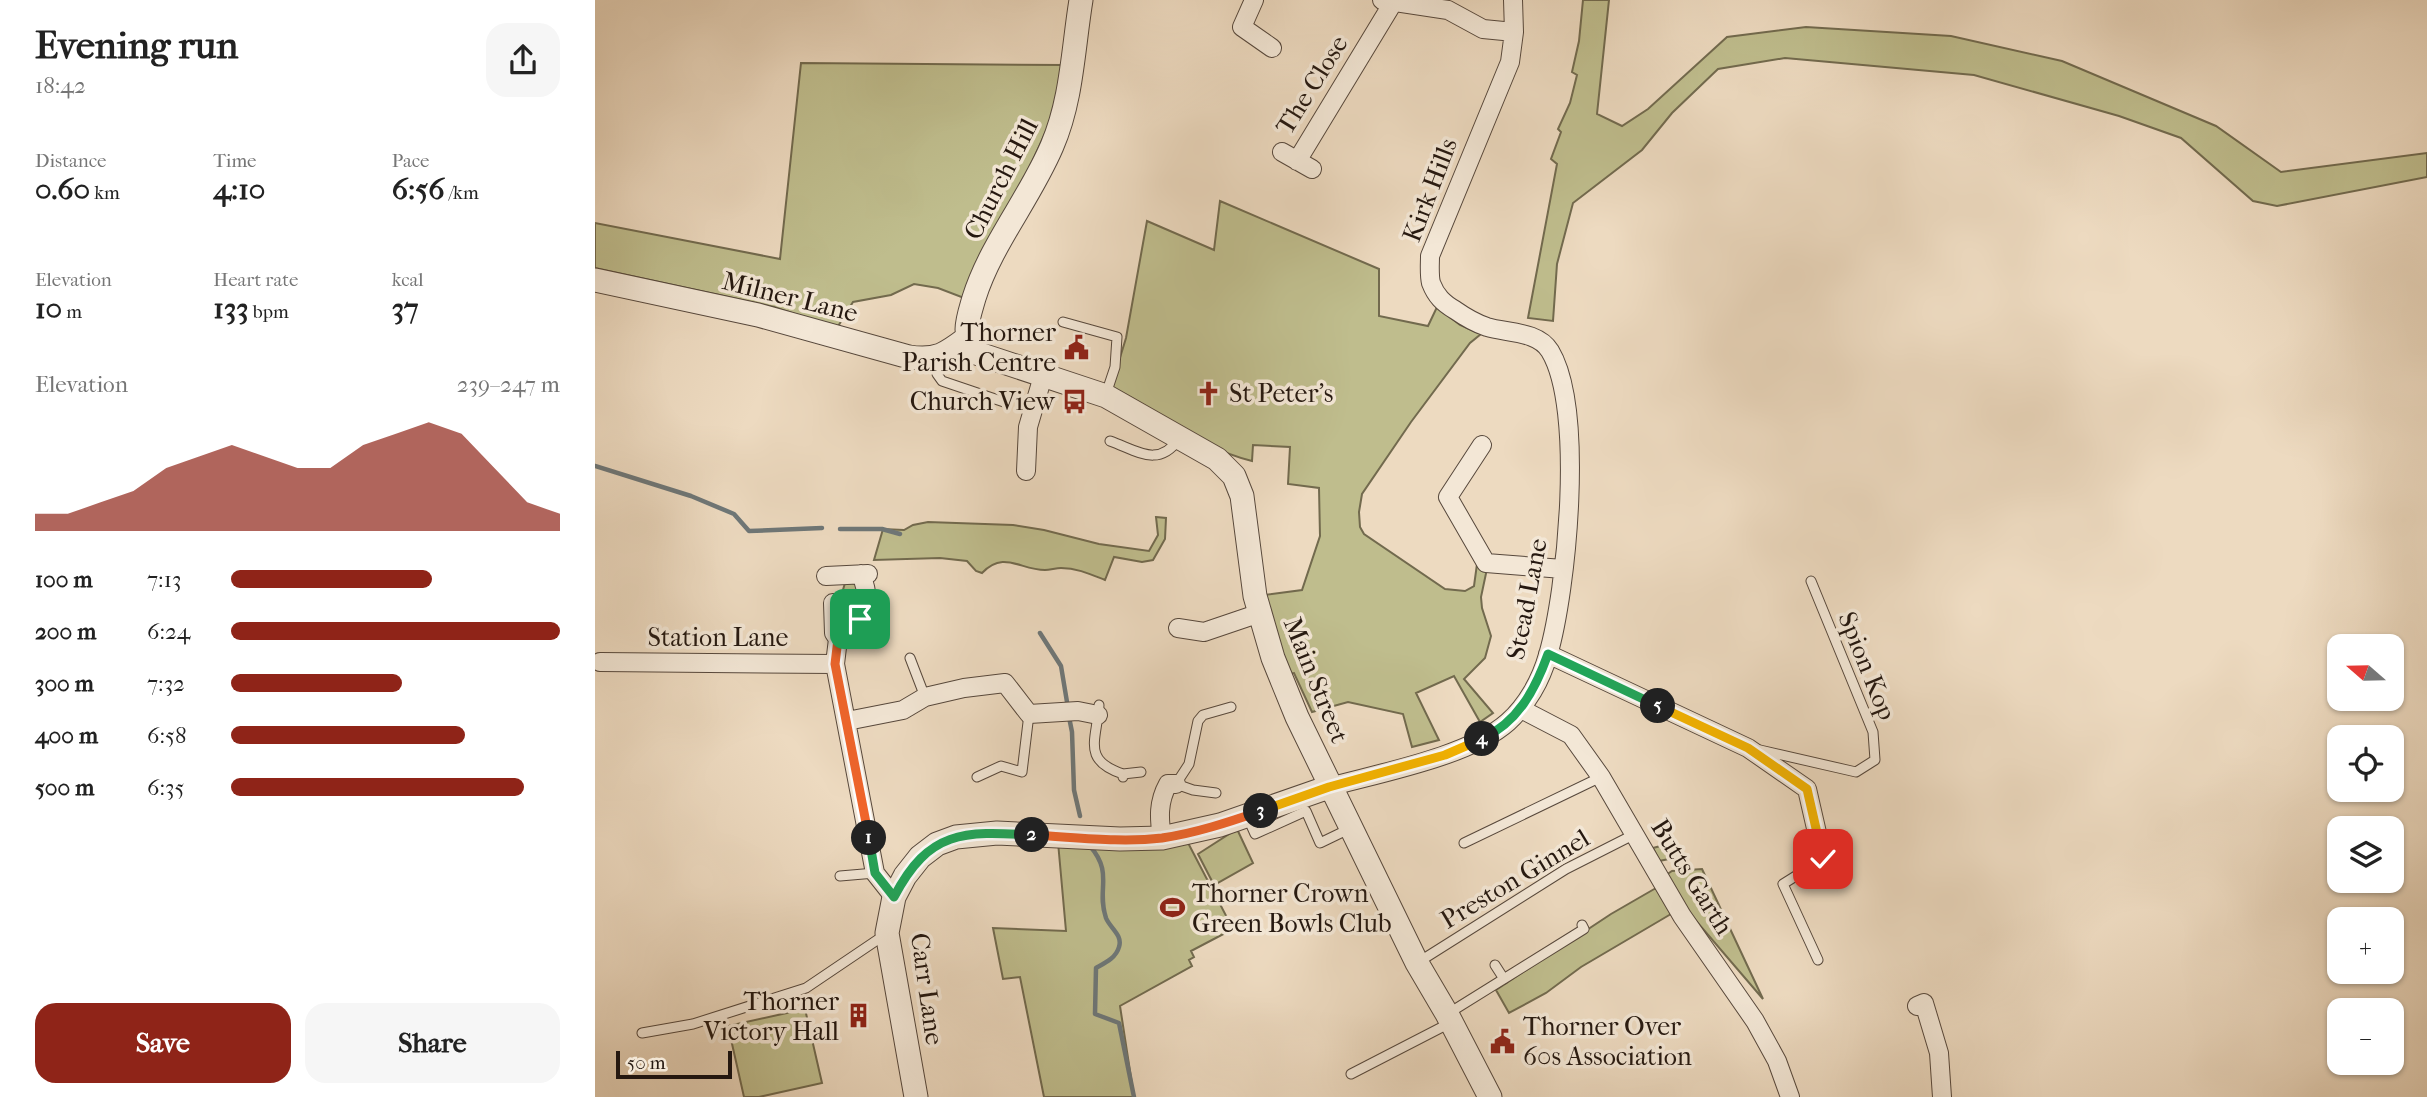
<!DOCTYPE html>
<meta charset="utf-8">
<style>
:root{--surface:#fff;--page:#f6f6f6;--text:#222;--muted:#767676;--accent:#8f2418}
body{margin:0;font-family:"IM FELL French Canon",serif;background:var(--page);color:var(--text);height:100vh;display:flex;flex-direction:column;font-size:26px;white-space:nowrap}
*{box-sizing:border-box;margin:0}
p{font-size:23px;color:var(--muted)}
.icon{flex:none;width:38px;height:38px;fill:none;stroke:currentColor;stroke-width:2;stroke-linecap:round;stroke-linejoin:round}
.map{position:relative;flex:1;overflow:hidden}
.side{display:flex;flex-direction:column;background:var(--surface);width:595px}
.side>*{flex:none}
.needle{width:46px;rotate:290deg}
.tools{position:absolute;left:1732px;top:634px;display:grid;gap:14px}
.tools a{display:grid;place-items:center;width:77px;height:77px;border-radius:14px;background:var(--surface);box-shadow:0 2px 5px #0004;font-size:35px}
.scale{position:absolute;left:21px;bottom:18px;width:116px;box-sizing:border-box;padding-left:7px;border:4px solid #251810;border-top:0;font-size:19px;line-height:24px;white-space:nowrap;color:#251810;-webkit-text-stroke:5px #f3e7d6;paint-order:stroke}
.pin{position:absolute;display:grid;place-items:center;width:60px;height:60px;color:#fff;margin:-30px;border-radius:14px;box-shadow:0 4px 10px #0006}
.km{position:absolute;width:35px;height:35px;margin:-18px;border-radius:50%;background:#222;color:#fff;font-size:19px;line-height:35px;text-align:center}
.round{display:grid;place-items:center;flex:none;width:74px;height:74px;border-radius:21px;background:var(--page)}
.head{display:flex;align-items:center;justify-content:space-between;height:119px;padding:0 35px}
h1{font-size:38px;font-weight:700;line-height:52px}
.stats{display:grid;grid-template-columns:repeat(3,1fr);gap:10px;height:119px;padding:7px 35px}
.stats div{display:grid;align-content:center}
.stats b{font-size:30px;font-weight:700}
.stats small{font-size:19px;font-weight:400}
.stats p{font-size:19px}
.chart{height:196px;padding:14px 35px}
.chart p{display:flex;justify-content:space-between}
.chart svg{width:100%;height:126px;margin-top:7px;fill:var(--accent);opacity:.7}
.primary-button{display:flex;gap:14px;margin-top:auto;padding:14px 35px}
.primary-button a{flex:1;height:80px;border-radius:21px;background:var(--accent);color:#fff;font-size:28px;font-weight:700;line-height:80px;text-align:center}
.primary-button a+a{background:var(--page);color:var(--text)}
ul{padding:0 35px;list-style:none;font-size:23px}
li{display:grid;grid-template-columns:112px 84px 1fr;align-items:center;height:52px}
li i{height:18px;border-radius:9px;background:var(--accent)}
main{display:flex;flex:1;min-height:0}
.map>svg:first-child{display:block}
.green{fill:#bfbd8d;stroke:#726a4e;stroke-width:2}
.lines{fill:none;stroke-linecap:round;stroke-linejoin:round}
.stream{stroke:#6e7778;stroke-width:4.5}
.service-casing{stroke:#57483c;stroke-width:11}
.minor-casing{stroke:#57483c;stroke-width:20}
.tertiary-casing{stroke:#57483c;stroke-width:25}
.service{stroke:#f3e7d6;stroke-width:9}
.minor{stroke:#f3e7d6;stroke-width:18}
.tertiary{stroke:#f3e7d6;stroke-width:23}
.split-1-casing{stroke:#fff;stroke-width:14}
.split-2-casing{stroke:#fff;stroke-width:14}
.split-3-casing{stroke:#fff;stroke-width:14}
.split-4-casing{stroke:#fff;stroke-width:14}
.split-5-casing{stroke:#fff;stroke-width:14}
.split-6-casing{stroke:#fff;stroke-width:14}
.split-1{stroke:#f0652b;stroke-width:9}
.split-2{stroke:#22a559;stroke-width:9}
.split-3{stroke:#f0652b;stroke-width:9}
.split-4{stroke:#f5b400;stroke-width:9}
.split-5{stroke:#22a559;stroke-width:9}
.split-6{stroke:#f5b400;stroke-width:9}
.labels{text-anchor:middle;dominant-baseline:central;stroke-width:7;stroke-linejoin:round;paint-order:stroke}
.street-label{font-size:26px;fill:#251810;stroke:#f3e7d6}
.poi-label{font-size:26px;fill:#251810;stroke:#f3e7d6;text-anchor:end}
</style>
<main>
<section class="side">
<div class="head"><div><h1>Evening run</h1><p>18:42</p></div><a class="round"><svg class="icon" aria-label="share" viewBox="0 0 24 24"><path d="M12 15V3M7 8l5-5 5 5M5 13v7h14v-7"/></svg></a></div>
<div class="stats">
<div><p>Distance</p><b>0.60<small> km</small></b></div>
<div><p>Time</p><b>4:10</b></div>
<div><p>Pace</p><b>6:56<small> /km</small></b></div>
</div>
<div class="stats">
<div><p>Elevation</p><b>10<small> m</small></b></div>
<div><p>Heart rate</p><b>133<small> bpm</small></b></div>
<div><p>kcal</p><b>37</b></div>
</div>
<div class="chart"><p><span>Elevation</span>239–247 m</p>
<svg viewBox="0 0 160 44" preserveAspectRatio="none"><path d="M0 44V38L10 38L20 34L30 30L40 22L50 18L60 14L70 18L80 22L90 22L100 14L110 10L120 6L130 10L140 22L150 34L160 38V44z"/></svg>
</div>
<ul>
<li><b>100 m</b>7:13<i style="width:61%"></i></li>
<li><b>200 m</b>6:24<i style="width:100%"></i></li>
<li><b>300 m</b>7:32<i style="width:52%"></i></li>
<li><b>400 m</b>6:58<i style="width:71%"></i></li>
<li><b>500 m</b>6:35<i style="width:89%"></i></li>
</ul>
<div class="primary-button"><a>Save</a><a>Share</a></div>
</section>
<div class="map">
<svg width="1832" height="1097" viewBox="0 0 1832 1097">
<rect width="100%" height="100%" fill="#eddac0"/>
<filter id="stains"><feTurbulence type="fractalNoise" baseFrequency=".00286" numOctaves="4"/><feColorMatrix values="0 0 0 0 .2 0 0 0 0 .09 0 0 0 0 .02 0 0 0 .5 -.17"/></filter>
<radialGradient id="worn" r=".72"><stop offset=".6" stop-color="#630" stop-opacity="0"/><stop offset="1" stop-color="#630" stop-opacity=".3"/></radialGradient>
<path class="green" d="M988,0h26l-12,114 25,12 26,-17 79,-72 79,-10 145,9 111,25 154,65 65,46 146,-19v24l-150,29 -24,-5 -72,-63 -62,-22 -145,-41 -189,-17 -67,11 -46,44 -30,37 -69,53 -16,61 -4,57 -25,-3 29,-154 -6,-5 10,-27 -3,-3 12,-26 7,-28 -5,-3 7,-31z
M206,63l263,2 -11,51 -20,44 -69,138 -26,-10 -24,-4 -23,11 -38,7 -16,26 -63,-21 -179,-39v-45l185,36z
M625,201l159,68v47l49,10 9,-19 23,18 21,9 -11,9 -59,79 -49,72 -3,18 1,15 4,7 81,55 20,2 9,-5 3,-22h11l-7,33 1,11 9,28 -6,22 -21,21 29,34 -13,9 -26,-46 -38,17 23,47 -27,7 -9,-33 -55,-12 -36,10 -18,-39 -6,1 -24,-79 38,-5 18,-54 -1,-48 -31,-4 2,-37 -37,-2 -1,16c-53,-12 -92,-51 -141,-74l15,-49 21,-117 67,29z
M561,517l10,1 -1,21 -12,21 -11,2 -28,-5 -9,23c-15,-6 -28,-12 -44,-12 -5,0 -11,2 -16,2 -25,0 -41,-20 -63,3l-6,-2 -9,-10 -27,-3 -66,2 9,-31 21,1 9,-5 15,-3 85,3 31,5 55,14 50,7 9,-16z
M253,582l8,2 6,21 -23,23 1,-28 5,-17z
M642,829l16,34 -39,22 -16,-31z
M591,839l47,90 -42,22 3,6 -5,3 3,6 -72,40 14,91h-90l-24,-120 -17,2 -10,-51 73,3 -8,-89z
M1077,843l7,4 2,5 -2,5 -20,4 -6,-13z
M1107,869l61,130 -72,-84 -25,-40 6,-4z
M1061,888l15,26 -90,53 -35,26 -37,20 -13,-23 115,-76z
M210,1009l17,74 -63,14h-15l-16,-71z"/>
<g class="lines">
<path class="stream" d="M0,466l96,30 43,18 15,17 73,-3
M245,529h42l18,5
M445,633l21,33 7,42
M474,717l3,15 2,58 6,26
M495,846c24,28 6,43 16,72 4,10 17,17 13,29 -3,11 -14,16 -23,21l-1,46 24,9 15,74"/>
<defs>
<path id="service" d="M468,322l54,15 -2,30 -9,27
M341,359l1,15 5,7 62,21
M515,441c28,10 48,27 69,-2
M315,658l15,39
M504,705c-2,35 -18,55 24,69
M1165,750l96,22 19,-12 -2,-28 -62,-151
M382,777l24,-11 21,6 7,-58
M528,777v-3l18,-2
M621,793l-23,-3 -17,-6 13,-20 9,-43 5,-6 28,-8
M652,816l8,18 51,-23 14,32 29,-14
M869,843l137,-66
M245,876l35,-3
M1223,960l-35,-76 40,-25
M822,963l149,-94 69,-35
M900,965l9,14
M854,1013l135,-84 -2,-4
M47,1033l51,-9 113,-36 80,-54
M756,1074l99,-51"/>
<path id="minor" d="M659,0l-12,27 30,21
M787,0l66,10 35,19 31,3
M687,152l30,17
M702,161l97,-160
M887,445l-34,52 38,66 77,6
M431,471l2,-44 15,-51
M266,574c14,37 1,40 -23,65l-3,25 40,209 19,24
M231,576l42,-2
M238,603l1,30 4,6
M583,628l26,4 56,-19
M953,654l200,94 59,41 16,70 17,1
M5,662l235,2
M926,709l50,26 30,42 81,139 73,105 22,40 13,36
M252,721l56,-11 22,-13 39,-9 41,-5 24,31 49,-3 20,4
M734,787c51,-14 141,-31 179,-65 19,-17 33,-42 40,-67 19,-65 37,-246 2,-304 -12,-20 -43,-18 -63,-24 -12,-4 -22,-10 -32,-17 -12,-7 -19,-14 -24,-27 -2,-8 -1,-19 -1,-27l80,-194 4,-30 -1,-32
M567,838c-3,-20 -4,-36 6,-54h8
M1322,1006l7,-3 15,50 3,44"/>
<path id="tertiary" d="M486,0c-8,49 -9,100 -29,146 -22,52 -61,98 -78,152 -6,21 -13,37 2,55l130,43 111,63 17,17 8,20 13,100 18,62 24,59 120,246 30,51 43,83
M0,280l163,35 151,42c28,4 37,-3 58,-19
M321,1097l-29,-164 7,-36 11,-21 15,-19 17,-13 19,-7 41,-4 123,6 42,-1 58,-13 109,-38"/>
</defs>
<use href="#service" class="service-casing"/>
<use href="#minor" class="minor-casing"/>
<use href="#tertiary" class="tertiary-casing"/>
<use href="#service" class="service"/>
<use href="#minor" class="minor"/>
<use href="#tertiary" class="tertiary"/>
</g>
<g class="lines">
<defs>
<path id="split-1" d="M265,619l-22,20 -3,25 34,174"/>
<path id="split-2" d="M274,838l6,35 19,24c35,-67 69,-66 138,-62"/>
<path id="split-3" d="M437,835c43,2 88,8 130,3 34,-5 67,-16 99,-27"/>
<path id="split-4" d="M666,811l68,-24 116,-32 37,-16"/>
<path id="split-5" d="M887,739c36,-17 53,-49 66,-85l110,52"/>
<path id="split-6" d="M1063,706l90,42 59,41 16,70"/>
</defs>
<use href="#split-1" class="split-1-casing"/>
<use href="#split-2" class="split-2-casing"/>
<use href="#split-3" class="split-3-casing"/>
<use href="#split-4" class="split-4-casing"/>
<use href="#split-5" class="split-5-casing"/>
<use href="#split-6" class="split-6-casing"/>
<use href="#split-1" class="split-1"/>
<use href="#split-2" class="split-2"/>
<use href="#split-3" class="split-3"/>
<use href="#split-4" class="split-4"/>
<use href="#split-5" class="split-5"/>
<use href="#split-6" class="split-6"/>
</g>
<defs>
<symbol id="civic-bare" viewBox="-9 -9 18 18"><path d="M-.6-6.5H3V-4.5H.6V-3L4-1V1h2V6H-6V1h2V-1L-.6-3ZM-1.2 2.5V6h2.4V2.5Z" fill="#8f2418" stroke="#f3e7d6" stroke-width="2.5" paint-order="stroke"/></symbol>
<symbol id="church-bare" viewBox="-9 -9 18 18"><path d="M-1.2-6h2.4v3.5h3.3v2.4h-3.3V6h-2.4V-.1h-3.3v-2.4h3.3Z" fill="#8f2418" stroke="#f3e7d6" stroke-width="2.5" paint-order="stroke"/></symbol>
<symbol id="bus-bare" viewBox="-9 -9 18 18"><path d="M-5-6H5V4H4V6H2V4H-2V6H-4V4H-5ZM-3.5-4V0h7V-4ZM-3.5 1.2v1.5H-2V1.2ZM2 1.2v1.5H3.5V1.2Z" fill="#8f2418" stroke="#f3e7d6" stroke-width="2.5" paint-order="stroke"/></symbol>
<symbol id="stadium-bare" viewBox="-9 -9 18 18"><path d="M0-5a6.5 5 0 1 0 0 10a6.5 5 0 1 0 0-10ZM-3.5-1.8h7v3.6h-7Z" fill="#8f2418" stroke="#f3e7d6" stroke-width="2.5" paint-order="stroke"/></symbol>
<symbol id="building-bare" viewBox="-9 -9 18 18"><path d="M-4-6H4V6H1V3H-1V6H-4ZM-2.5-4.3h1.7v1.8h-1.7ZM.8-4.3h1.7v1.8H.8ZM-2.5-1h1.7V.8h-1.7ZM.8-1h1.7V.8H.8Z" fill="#8f2418" stroke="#f3e7d6" stroke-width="2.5" paint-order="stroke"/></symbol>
</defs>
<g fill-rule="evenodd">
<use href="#civic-bare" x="464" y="330" width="35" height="35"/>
<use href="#church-bare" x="596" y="376" width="35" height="35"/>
<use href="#bus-bare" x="462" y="384" width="35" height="35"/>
<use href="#stadium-bare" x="560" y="890" width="35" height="35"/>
<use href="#building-bare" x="246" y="998" width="35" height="35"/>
<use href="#civic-bare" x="890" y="1024" width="35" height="35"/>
</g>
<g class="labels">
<g class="street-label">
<text transform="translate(717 85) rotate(-58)">The Close</text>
<text transform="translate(406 179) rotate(-63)">Church Hill</text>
<text transform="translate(835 190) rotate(-69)">Kirk Hills</text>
<text transform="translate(195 297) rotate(14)">Milner Lane</text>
<text transform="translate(932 599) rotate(-79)">Stead Lane</text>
<text x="123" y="637">Station Lane</text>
<text transform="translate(1272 666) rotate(68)">Spion Kop</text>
<text transform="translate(721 680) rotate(68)">Main Street</text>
<text transform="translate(1097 877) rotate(58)">Butts Garth</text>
<text transform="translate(920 879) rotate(-31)">Preston Ginnel</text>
<text transform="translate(332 989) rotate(82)">Carr Lane</text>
</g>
<g class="poi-label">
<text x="461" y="332">Thorner<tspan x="461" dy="30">Parish Centre</tspan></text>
<text x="634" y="393" text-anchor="start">St Peter's</text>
<text x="460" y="401">Church View</text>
<text x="597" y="893" text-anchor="start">Thorner Crown<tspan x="597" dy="30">Green Bowls Club</tspan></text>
<text x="244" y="1001">Thorner<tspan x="244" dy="30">Victory Hall</tspan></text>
<text x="928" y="1026" text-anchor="start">Thorner Over<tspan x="928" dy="30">60s Association</tspan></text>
</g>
</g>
<rect width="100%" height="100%" filter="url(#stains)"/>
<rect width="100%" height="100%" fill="url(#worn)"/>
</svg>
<div class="tools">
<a><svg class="needle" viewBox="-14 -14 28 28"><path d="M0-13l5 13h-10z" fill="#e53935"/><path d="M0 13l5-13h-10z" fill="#767676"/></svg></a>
<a><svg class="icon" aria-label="locate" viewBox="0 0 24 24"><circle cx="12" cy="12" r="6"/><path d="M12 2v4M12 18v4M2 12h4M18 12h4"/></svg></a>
<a><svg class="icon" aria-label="layers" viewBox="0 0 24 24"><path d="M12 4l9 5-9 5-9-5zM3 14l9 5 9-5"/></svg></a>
<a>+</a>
<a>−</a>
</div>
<div class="scale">50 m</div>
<div class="pin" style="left:265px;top:619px;background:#1e9e55"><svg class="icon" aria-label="arrive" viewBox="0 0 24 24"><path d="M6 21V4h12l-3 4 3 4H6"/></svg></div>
<div class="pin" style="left:1228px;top:859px;background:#d93025"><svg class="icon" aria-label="check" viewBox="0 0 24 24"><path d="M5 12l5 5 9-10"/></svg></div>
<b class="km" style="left:274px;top:838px">1</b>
<b class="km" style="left:437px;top:835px">2</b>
<b class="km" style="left:666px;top:811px">3</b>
<b class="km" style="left:887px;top:739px">4</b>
<b class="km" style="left:1063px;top:706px">5</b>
</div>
</main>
